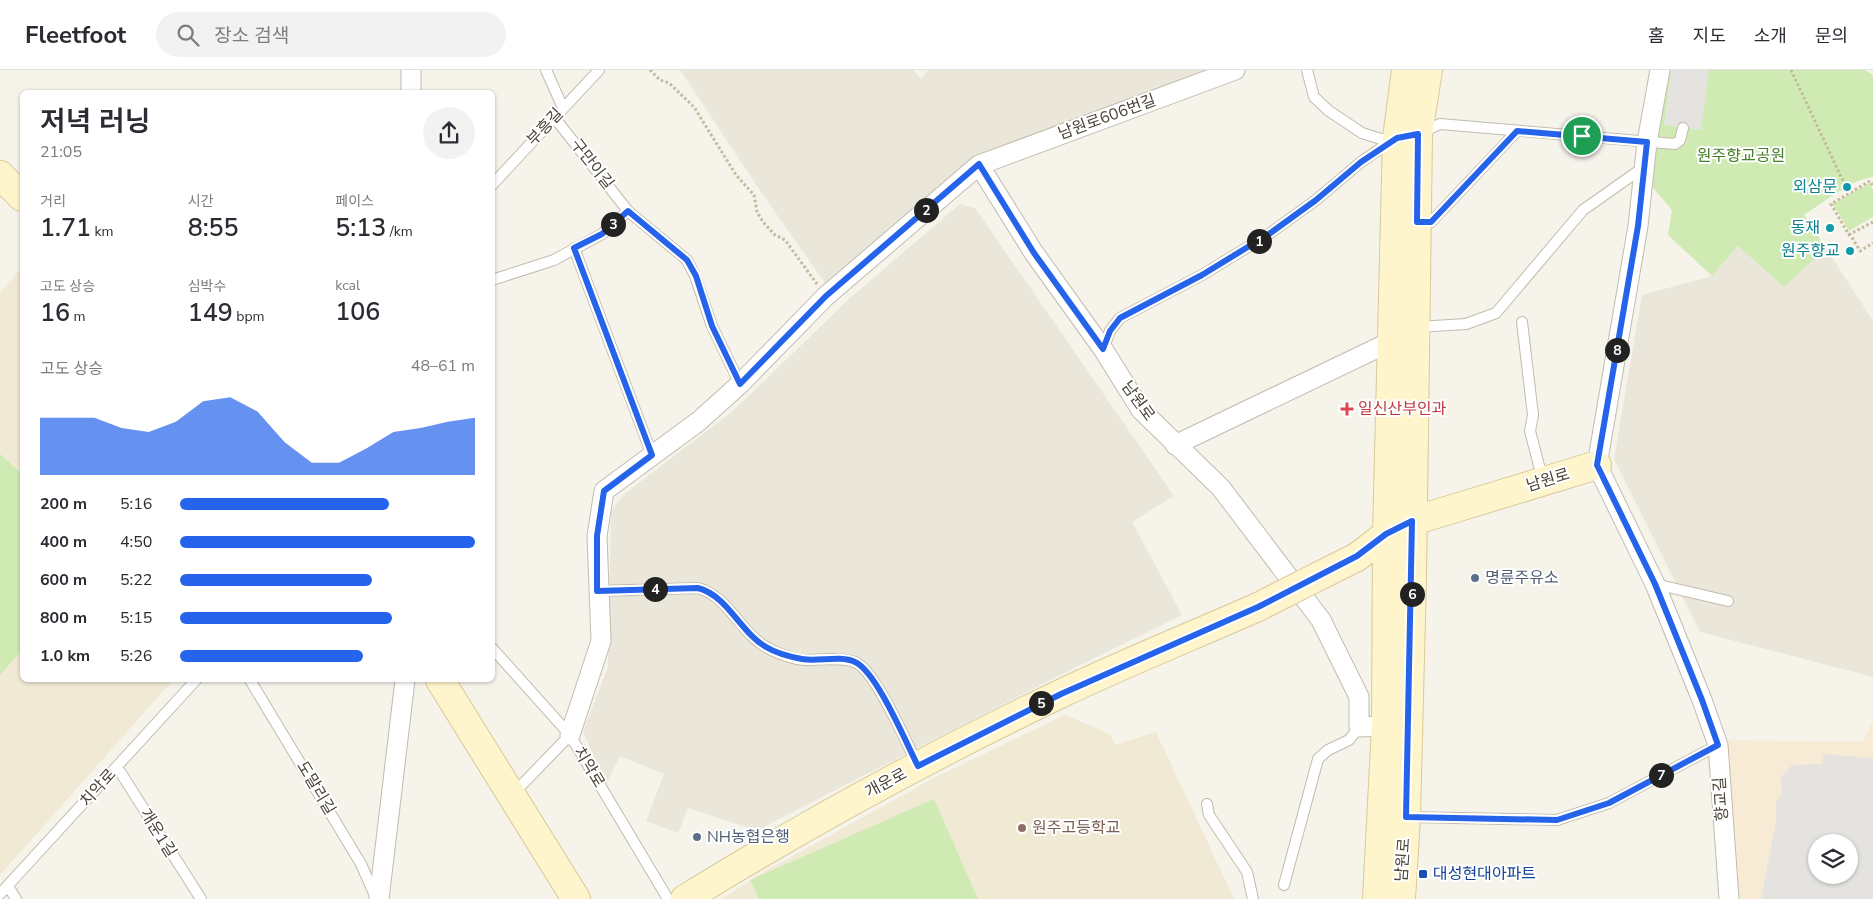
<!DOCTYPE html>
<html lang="ko">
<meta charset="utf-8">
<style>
:root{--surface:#fff;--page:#f2f2f3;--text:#2b2b33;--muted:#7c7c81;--line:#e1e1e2;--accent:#2563eb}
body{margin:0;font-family:"Nunito Sans","Noto Sans KR",sans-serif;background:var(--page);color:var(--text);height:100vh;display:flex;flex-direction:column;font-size:19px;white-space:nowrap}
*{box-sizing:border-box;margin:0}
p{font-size:16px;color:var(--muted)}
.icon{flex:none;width:28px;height:28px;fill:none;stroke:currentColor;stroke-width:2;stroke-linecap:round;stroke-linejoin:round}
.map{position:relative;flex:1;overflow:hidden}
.panel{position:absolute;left:20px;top:20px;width:475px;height:592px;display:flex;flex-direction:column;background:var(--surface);border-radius:8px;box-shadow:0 1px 4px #0004}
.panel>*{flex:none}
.fabs{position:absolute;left:1808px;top:764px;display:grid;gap:10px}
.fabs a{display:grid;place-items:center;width:50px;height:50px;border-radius:50%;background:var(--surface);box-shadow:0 1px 4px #0004;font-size:25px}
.pin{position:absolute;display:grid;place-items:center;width:42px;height:42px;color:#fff;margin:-21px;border:2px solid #fff;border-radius:50%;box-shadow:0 1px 5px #0007}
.km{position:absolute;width:25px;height:25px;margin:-12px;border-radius:50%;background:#222;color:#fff;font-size:14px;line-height:25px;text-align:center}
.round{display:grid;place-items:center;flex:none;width:52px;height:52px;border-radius:26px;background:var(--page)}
.head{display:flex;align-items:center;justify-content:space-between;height:85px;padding:0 20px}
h1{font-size:28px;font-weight:600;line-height:38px}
.stats{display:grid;grid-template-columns:repeat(3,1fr);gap:8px;height:85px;padding:5px 20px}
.stats div{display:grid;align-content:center}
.stats b{font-size:25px;font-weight:600}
.stats small{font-size:14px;font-weight:400}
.stats p{font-size:14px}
.chart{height:140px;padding:10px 20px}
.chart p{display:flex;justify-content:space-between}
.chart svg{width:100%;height:90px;margin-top:5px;fill:var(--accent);opacity:.7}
ul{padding:0 20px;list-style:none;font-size:16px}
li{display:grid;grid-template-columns:80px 60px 1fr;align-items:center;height:38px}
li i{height:12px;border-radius:6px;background:var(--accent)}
header{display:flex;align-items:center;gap:30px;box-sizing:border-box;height:70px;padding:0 25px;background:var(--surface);border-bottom:1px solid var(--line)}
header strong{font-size:24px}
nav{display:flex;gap:28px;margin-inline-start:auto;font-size:18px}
.search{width:350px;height:45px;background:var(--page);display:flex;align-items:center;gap:12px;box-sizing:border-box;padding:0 18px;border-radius:28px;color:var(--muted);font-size:19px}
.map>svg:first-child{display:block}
.residential{fill:#eae6d9}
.commercial{fill:#f8ebd6;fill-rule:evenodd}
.education{fill:#f0e9d4}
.green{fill:#cfebb3}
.parking{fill:#e5e3df;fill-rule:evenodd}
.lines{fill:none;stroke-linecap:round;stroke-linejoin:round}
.lane-casing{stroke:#c2bcad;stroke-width:12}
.street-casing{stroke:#c2bcad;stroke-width:21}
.secondary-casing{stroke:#d8ca99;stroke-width:30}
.path{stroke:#c5b99d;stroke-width:3;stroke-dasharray:2.5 2.5;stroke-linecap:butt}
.lane{stroke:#fff;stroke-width:10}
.street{stroke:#fff;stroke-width:19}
.secondary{stroke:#fff5cc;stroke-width:28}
.secondary-bridge-casing{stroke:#d8ca99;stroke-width:30;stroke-linecap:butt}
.secondary-bridge{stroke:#fff5cc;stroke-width:28}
.route-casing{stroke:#fff;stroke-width:10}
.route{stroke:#2563eb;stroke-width:6}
.culture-dot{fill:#0f9aa8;stroke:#fff;stroke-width:2}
.health-dot{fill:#e0444e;stroke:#fff;stroke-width:2}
.service-dot{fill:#5c6f8a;stroke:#fff;stroke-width:2}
.education-dot{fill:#8d6e63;stroke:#fff;stroke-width:2}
.transit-dot{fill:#1a4fb4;stroke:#fff;stroke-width:2}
.labels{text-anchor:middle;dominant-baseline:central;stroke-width:4;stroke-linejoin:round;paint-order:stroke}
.street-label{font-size:16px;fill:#4b4538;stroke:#fff}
.park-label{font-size:16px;fill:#458127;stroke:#fff}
.culture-label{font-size:16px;fill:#0d838f;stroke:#fff;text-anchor:end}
.health-label{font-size:16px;fill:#be3a42;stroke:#fff;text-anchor:start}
.service-label{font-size:16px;fill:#4e5e75;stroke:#fff;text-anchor:start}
.education-label{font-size:16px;fill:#785e54;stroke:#fff;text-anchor:start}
.transit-label{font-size:16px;fill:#164399;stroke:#fff;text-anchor:start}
</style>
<header>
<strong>Fleetfoot</strong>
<div class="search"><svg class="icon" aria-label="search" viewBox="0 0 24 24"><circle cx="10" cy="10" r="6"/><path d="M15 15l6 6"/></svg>장소 검색</div>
<nav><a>홈</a><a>지도</a><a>소개</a><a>문의</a></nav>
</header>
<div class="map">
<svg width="1873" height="829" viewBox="0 0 1873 829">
<rect width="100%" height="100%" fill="#f6f3eb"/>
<path class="residential" d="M680,0h233l8,9 8,-9h289l-183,67 -207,150 -65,-92z
M960,134l15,4 199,288 -42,26 50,93 -128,63 -308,158 3,-8 -61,-20 -10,25 -32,-12 18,-47 -44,-18 -14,29 -23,-54 25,-64 3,-155 12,-17 110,-84 117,-113z
M1738,176l46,41 42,-39 47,73v356l-173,-45 -86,-173 28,-164 70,-19z"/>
<path class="commercial" d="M1873,649v180h-138l-11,-159 139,2zM1816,772h33v33h-33z"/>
<path class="education" d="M22,197v413h151l-173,195v-582z
M1065,645l45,19 5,11 41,-13 78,167h-512l33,-22 177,-98z"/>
<path class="green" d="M1668,0h197l8,5v102c-19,1 -52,27 -69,38l22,33 -42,39 -46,-41 -26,30 -44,-41 4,-25 -23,-27z
M1869,113l4,7v27l-24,14 -16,-27z
M0,384l22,20v176l-22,25z
M934,729l44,100h-219l-9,-19z"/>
<path class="parking" d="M1671,0h38l-8,60 -37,-5z
M1822,684l51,4v141h-112l15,-78v-19l6,-9 -1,-16 11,-12 31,-1zM1816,772h33v33h-33z"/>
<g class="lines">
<defs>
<path id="lane" d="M546,0l17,38
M1307,0l7,27 15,14 33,22 19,6 15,-1
M554,47l74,94 59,49 8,16 17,50 28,58
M1420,63l20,-9 235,20 5,-4 3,-12
M492,115l107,-115
M1417,152h14l86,-91
M574,178l78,207
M492,210l62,-20 48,-26 26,-23
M1522,252l11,93 -3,16 13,50
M1417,257l49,-3 30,-11 87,-103 61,-43
M1103,279l7,-18 10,-13 82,-43 67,-41 47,-34 45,-38 33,-23
M1655,514l73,17
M597,521l101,-3c30,8 42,44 68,59 10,6 29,13 40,13 14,0 35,-3 49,2 21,9 51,81 63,103
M492,578l78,87 98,164
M250,610l111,184 15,34
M117,697l84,132
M512,725l58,-60
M1207,734l2,11 38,57 6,27
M1408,747l149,3 52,-17 109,-58
M1284,815l34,-126 10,-9 21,-10 10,-13
M8,816l8,13
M0,824l196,-214"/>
<path id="street" d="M411,0v22
M1660,0l-13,72 -9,84 -41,239 58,119 47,116 16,45 11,154
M979,95l55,88 69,96 38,61 80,78 100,132 38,77v30l27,-1
M1175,375l217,-104
M570,665l31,-94 -4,-105 7,-45 95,-70 41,-37 86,-88 153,-131 256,-95
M379,829l26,-219"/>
<path id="secondary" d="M0,105l22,22
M1319,506l38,-19 30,-23 26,-13 184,-56
M440,610l136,219
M685,829c121,-75 246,-143 375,-205 65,-31 132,-58 198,-87
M1377,829l9,-173 1,-192 10,-396 9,-68
M1401,829l5,-82 6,-240 6,-443 10,-64"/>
</defs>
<use href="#lane" class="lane-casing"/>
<use href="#street" class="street-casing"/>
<use href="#secondary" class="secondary-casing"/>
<path class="path" d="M650,0l10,10 9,3 25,24 42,68 18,20 3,17 6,10 12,13 10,5 32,44
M1791,0l53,113 -1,7 7,2
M1844,113l7,3 -2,6
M1873,152l-23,12 10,17 13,-8
M1850,164l-1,1 -18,-31 39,-23 3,5"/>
<use href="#lane" class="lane"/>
<use href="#street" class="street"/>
<use href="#secondary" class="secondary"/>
<defs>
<path id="secondary-bridge" d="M1258,537l61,-31"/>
</defs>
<use href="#secondary-bridge" class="secondary-bridge-casing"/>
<use href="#secondary-bridge" class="secondary-bridge"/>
</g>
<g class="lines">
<defs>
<path id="route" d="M1517,61l130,11 -9,84 -41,239 58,119 47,116 16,45 -109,58 -52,17 -151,-3 6,-296 -26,13 -29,22 -99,51 -197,87 -143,72c-12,-23 -41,-94 -63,-104 -15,-7 -37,0 -53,-3 -11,-2 -26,-6 -36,-12 -26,-15 -38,-51 -68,-59l-101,3v-55l7,-45 48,-36 -78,-207 28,-14 26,-23 59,49 9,16 16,50 28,58 86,-88 153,-132 55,89 69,96 7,-18 10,-13 82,-43 67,-41 47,-34 45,-38 36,-24 21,-4 -1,88h14z"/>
</defs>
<use href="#route" class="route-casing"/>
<use href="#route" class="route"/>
</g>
<g class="culture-dot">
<circle cx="1847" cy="117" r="5"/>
<circle cx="1830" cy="158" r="5"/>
<circle cx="1850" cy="181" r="5"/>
</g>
<path class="health-dot" d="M1344.5 331.5h5v5h5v5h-5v5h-5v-5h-5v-5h5z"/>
<g class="service-dot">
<circle cx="1475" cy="508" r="5"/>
<circle cx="697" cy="767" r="5"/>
</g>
<circle class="education-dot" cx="1022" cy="758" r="5"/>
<rect class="transit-dot" x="1418" y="799" width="10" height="10" rx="2.5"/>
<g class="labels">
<g class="street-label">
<text transform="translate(1107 47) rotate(-20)">남원로606번길</text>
<text transform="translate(545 57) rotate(-47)">부흥길</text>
<text transform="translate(592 94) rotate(52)">구만이길</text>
<text transform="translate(1138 331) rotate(54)">남원로</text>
<text transform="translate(1548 410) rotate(-17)">남원로</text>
<text transform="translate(589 697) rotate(59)">치악로</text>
<text transform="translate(886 713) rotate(-28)">개운로</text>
<text transform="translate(98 718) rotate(-48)">치악로</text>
<text transform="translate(316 718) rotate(59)">도말리길</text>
<text transform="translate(1721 729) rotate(-94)">향교길</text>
<text transform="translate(158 763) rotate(58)">개운1길</text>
<text transform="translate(1403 790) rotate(-86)">남원로</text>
</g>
<g class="park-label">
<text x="1741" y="86">원주향교공원</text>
</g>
<g class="culture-label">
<text x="1837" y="117">외삼문</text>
<text x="1820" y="158">동재</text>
<text x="1840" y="181">원주향교</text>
</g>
<g class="health-label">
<text x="1358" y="339">일신산부인과</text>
</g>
<g class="service-label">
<text x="1485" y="508">명륜주유소</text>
<text x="707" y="767">NH농협은행</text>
</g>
<g class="education-label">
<text x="1032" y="758">원주고등학교</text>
</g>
<g class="transit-label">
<text x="1433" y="804">대성현대아파트</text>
</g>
</g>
</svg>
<div class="fabs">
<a><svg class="icon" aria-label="layers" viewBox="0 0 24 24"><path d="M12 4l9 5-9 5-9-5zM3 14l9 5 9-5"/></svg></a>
</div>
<div class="pin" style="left:1582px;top:66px;background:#1e9e55"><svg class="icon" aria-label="arrive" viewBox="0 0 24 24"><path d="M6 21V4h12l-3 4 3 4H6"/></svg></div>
<b class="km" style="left:1259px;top:171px">1</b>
<b class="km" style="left:926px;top:140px">2</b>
<b class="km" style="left:613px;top:154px">3</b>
<b class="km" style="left:655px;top:519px">4</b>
<b class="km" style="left:1041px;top:633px">5</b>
<b class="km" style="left:1412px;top:524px">6</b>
<b class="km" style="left:1661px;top:705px">7</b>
<b class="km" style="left:1617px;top:280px">8</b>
<section class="panel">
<div class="head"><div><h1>저녁 러닝</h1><p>21:05</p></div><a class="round"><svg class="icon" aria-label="share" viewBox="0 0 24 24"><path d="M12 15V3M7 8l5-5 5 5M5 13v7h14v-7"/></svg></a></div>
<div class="stats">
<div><p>거리</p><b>1.71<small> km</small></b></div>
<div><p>시간</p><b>8:55</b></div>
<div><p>페이스</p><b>5:13<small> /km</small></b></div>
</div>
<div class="stats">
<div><p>고도 상승</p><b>16<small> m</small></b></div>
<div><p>심박수</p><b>149<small> bpm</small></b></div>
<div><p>kcal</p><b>106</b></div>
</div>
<div class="chart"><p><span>고도 상승</span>48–61 m</p>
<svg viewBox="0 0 160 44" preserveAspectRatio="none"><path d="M0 44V16L10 16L20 16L30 21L40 23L50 18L60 8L70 6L80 13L90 28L100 38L110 38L120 31L130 23L140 21L150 18L160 16V44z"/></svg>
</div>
<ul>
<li><b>200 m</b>5:16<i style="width:71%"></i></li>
<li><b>400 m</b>4:50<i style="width:100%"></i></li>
<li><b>600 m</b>5:22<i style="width:65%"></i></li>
<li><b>800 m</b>5:15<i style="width:72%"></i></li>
<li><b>1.0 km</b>5:26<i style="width:62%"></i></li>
</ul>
</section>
</div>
